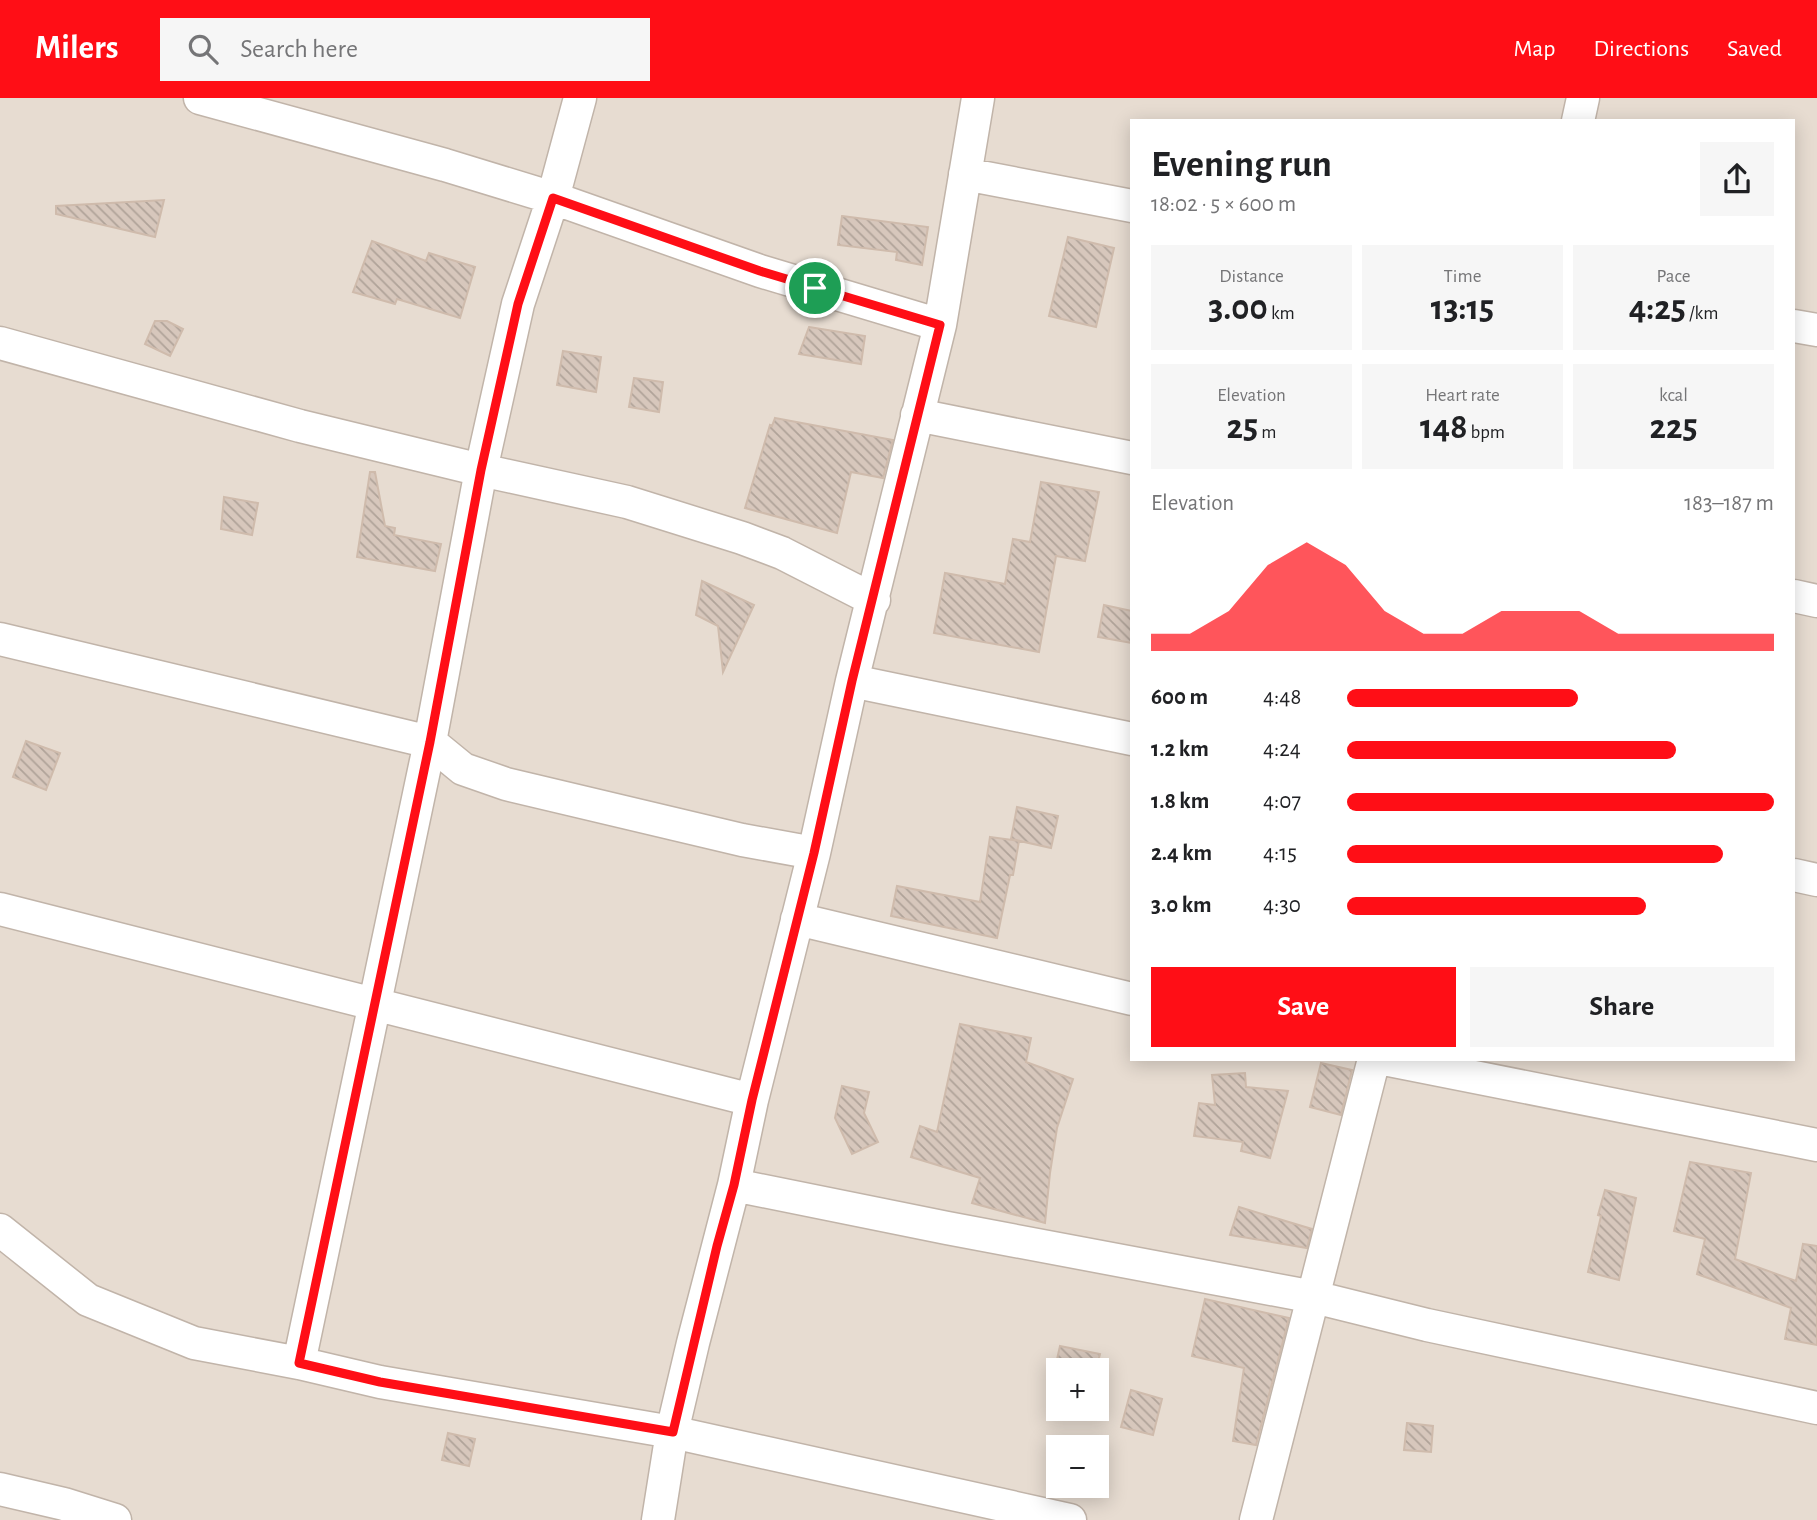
<!DOCTYPE html>
<meta charset="utf-8">
<style>
:root{--surface:#fff;--page:#f6f6f6;--text:#202124;--muted:#757577;--accent:#ff0e16}
body{margin:0;font-family:"Alegreya Sans",sans-serif;background:var(--page);color:var(--text);height:100vh;display:flex;flex-direction:column;font-size:26px;white-space:nowrap}
*{box-sizing:border-box;margin:0}
p{font-size:23px;color:var(--muted)}
.icon{flex:none;width:38px;height:38px;fill:none;stroke:currentColor;stroke-width:2;stroke-linecap:round;stroke-linejoin:round}
.map{position:relative;flex:1;overflow:hidden}
.sheet{position:absolute;left:1130px;top:21px;width:665px;height:942px;display:flex;flex-direction:column;background:var(--surface);border-radius:0px;box-shadow:0 4px 18px #0003}
.sheet>*{flex:none}
.tools{position:absolute;left:1046px;top:1260px;display:grid;gap:14px}
.tools a{display:grid;place-items:center;width:63px;height:63px;border-radius:0px;background:var(--surface);box-shadow:0 4px 18px #0003;font-size:35px}
.pin{position:absolute;display:grid;place-items:center;width:60px;height:60px;color:#fff;margin:-30px;border:4px solid #fff;border-radius:50%;box-shadow:0 2px 7px #0007}
.round{display:grid;place-items:center;flex:none;width:74px;height:74px;border-radius:0px;background:var(--page)}
.head{display:flex;align-items:center;justify-content:space-between;height:119px;padding:0 21px}
h1{font-size:38px;font-weight:700;line-height:52px}
.stats{display:grid;grid-template-columns:repeat(3,1fr);gap:10px;height:119px;padding:7px 21px}
.stats div{display:grid;align-content:center;border-radius:0px;background:var(--page);text-align:center}
.stats b{font-size:35px;font-weight:700}
.stats small{font-size:19px;font-weight:400}
.stats p{font-size:19px}
.chart{height:196px;padding:14px 21px}
.chart p{display:flex;justify-content:space-between}
.chart svg{width:100%;height:126px;margin-top:7px;fill:var(--accent);opacity:.7}
.action{display:flex;gap:14px;margin-top:auto;padding:14px 21px}
.action a{flex:1;height:80px;border-radius:0px;background:var(--accent);color:#fff;font-size:28px;font-weight:700;line-height:80px;text-align:center}
.action a+a{background:var(--page);color:var(--text)}
ul{padding:0 21px;list-style:none;font-size:23px}
li{display:grid;grid-template-columns:112px 84px 1fr;align-items:center;height:52px}
li i{height:18px;border-radius:9px;background:var(--accent)}
header{display:flex;align-items:center;gap:42px;box-sizing:border-box;height:98px;padding:0 35px;background:var(--accent);color:#fff}
header strong{font-size:33px}
nav{display:flex;gap:38px;margin-inline-start:auto;font-size:24px}
.search{width:490px;height:63px;background:var(--page);display:flex;align-items:center;gap:18px;box-sizing:border-box;padding:0 24px;border-radius:0px;color:var(--muted);font-size:26px}
.map>svg:first-child{display:block}
.residential{fill:#e7dcd1;fill-rule:evenodd}
.building{fill:url(#building-back-hatch);stroke:#cfbbac;stroke-width:2}
.lines{fill:none;stroke-linecap:round;stroke-linejoin:round}
.minor-casing{stroke:#c1b4a9;stroke-width:35}
.minor{stroke:#fff;stroke-width:32}
.route-casing{stroke:#fff;stroke-width:14}
.route{stroke:#ff0e16;stroke-width:9}
</style>
<header>
<strong>Milers</strong>
<div class="search"><svg class="icon" aria-label="search" viewBox="0 0 24 24"><circle cx="10" cy="10" r="6"/><path d="M15 15l6 6"/></svg>Search here</div>
<nav><a>Map</a><a>Directions</a><a>Saved</a></nav>
</header>
<div class="map">
<svg width="1817" height="1422" viewBox="0 0 1817 1422">
<defs>
<pattern id="building-back-hatch" width="6" height="6" patternUnits="userSpaceOnUse" patternTransform="scale(1.75)"><rect width="6" height="6" fill="#d7c7bc"/><path d="M-1 5l2 2M0 0l6 6M5-1l2 2" fill="none" stroke="#b0a399"/></pattern>
</defs>
<rect width="100%" height="100%" fill="#f2ebe3"/>
<path class="residential" d="M0,0h1817v1422h-1817zM1132,23h662v938h-662zM1059,1272h38v39h-38zM1059,1349h38v39h-38z"/>
<path class="building" d="M164,102l-9,37 -99,-23v-8z
M842,118l86,11 -6,38 -26,-5 1,-8 -59,-7z
M1068,139l46,11 -18,79 -47,-11z
M372,143l54,20 3,-8 46,14 -15,51 -63,-19 -2,5 -42,-12z
M155,223h12l16,8 -13,27 -25,-12z
M809,229l56,9 -4,28 -62,-10z
M563,253l38,6 -5,35 -39,-7z
M634,280l29,4 -4,30 -30,-5z
M775,320l118,22 -10,38 -32,-6 -14,61 -92,-25 25,-83 2,1z
M370,374h5l10,54 10,2 -1,7 47,9 -6,27 -78,-14z
M1041,384l58,10 -14,69 -29,-5 -17,96 -105,-19 11,-60 60,11 8,-45 17,3z
M224,399l34,6 -6,32 -31,-6z
M702,483l52,24 -31,67 -5,-46 -22,-11z
M1104,507l28,6v32l-34,-6z
M26,643l34,12 -14,37 -33,-13z
M1017,709l41,9 -7,32 -40,-9z
M990,739l29,4 -6,34h-3l-13,63 -106,-22 6,-30 83,16z
M960,926l71,14 -5,24 47,17 -16,49 -7,45 -5,50 -73,-20 8,-25 -69,-21 9,-31 17,6z
M1321,965l31,7 -11,45 -31,-8z
M1245,975l1,14 42,4 -18,67 -29,-7 2,-9 -49,-6 5,-33 16,2 -3,-30z
M842,988l27,6 -5,21 14,29 -26,12 -17,-36z
M1690,1064l61,11 -16,86 61,22 7,-37 14,2v99l-32,-6 6,-31 -94,-34 8,-35 -31,-8z
M1605,1092l31,8 -17,82 -31,-8 13,-56 -3,-1z
M1239,1109l73,22 -5,19 -77,-13z
M1205,1201l84,19 -33,127 -23,-4 11,-73 -52,-12z
M1060,1248l40,8 -4,16h-37v4l-5,-1z
M1131,1292l31,9 -9,36 -32,-8z
M1407,1325l26,3 -2,26 -27,-2z
M448,1335l27,6 -6,27 -27,-6z"/>
<g class="lines">
<defs>
<path id="minor" d="M200,0l245,67 108,33 207,73 180,54
M1578,23l5,-23
M965,76l167,32
M1794,228l23,4
M0,245l300,83 181,44 146,32 115,36 40,15 92,47
M917,317l215,43
M1794,498l23,5
M0,541l430,103 33,27 43,15 236,56 72,13
M852,583l280,58
M1794,777l23,5
M0,811l752,191
M797,821l335,80
M1384,961l433,86
M734,1087l213,43 367,69 113,28 390,83
M0,1132l88,70 106,43 105,20 81,19 292,50 398,88
M299,1265l131,-621 51,-272 37,-166 35,-106 27,-100
M0,1391l64,15 51,16
M658,1422l14,-88 21,-89 41,-158 18,-85 62,-247 38,-172 88,-356 38,-227
M1256,1422l118,-461"/>
</defs>
<use href="#minor" class="minor-casing"/>
<use href="#minor" class="minor"/>
</g>
<g class="lines">
<defs>
<path id="route" d="M553,100l207,73 180,54 -88,356 -38,172 -62,247 -18,85 -17,61 -44,186 -293,-50 -81,-19 131,-621 51,-272 37,-166z"/>
</defs>
<use href="#route" class="route-casing"/>
<use href="#route" class="route"/>
</g>
</svg>
<div class="tools">
<a>+</a>
<a>−</a>
</div>
<div class="pin" style="left:815px;top:190px;background:#1e9e55"><svg class="icon" aria-label="arrive" viewBox="0 0 24 24"><path d="M6 21V4h12l-3 4 3 4H6"/></svg></div>
<section class="sheet">
<div class="head"><div><h1>Evening run</h1><p>18:02 · 5 × 600 m</p></div><a class="round"><svg class="icon" aria-label="share" viewBox="0 0 24 24"><path d="M12 15V3M7 8l5-5 5 5M5 13v7h14v-7"/></svg></a></div>
<div class="stats">
<div><p>Distance</p><b>3.00<small> km</small></b></div>
<div><p>Time</p><b>13:15</b></div>
<div><p>Pace</p><b>4:25<small> /km</small></b></div>
</div>
<div class="stats">
<div><p>Elevation</p><b>25<small> m</small></b></div>
<div><p>Heart rate</p><b>148<small> bpm</small></b></div>
<div><p>kcal</p><b>225</b></div>
</div>
<div class="chart"><p><span>Elevation</span>183–187 m</p>
<svg viewBox="0 0 160 44" preserveAspectRatio="none"><path d="M0 44V38L10 38L20 30L30 14L40 6L50 14L60 30L70 38L80 38L90 30L100 30L110 30L120 38L130 38L140 38L150 38L160 38V44z"/></svg>
</div>
<ul>
<li><b>600 m</b>4:48<i style="width:54%"></i></li>
<li><b>1.2 km</b>4:24<i style="width:77%"></i></li>
<li><b>1.8 km</b>4:07<i style="width:100%"></i></li>
<li><b>2.4 km</b>4:15<i style="width:88%"></i></li>
<li><b>3.0 km</b>4:30<i style="width:70%"></i></li>
</ul>
<div class="action"><a>Save</a><a>Share</a></div>
</section>
</div>
